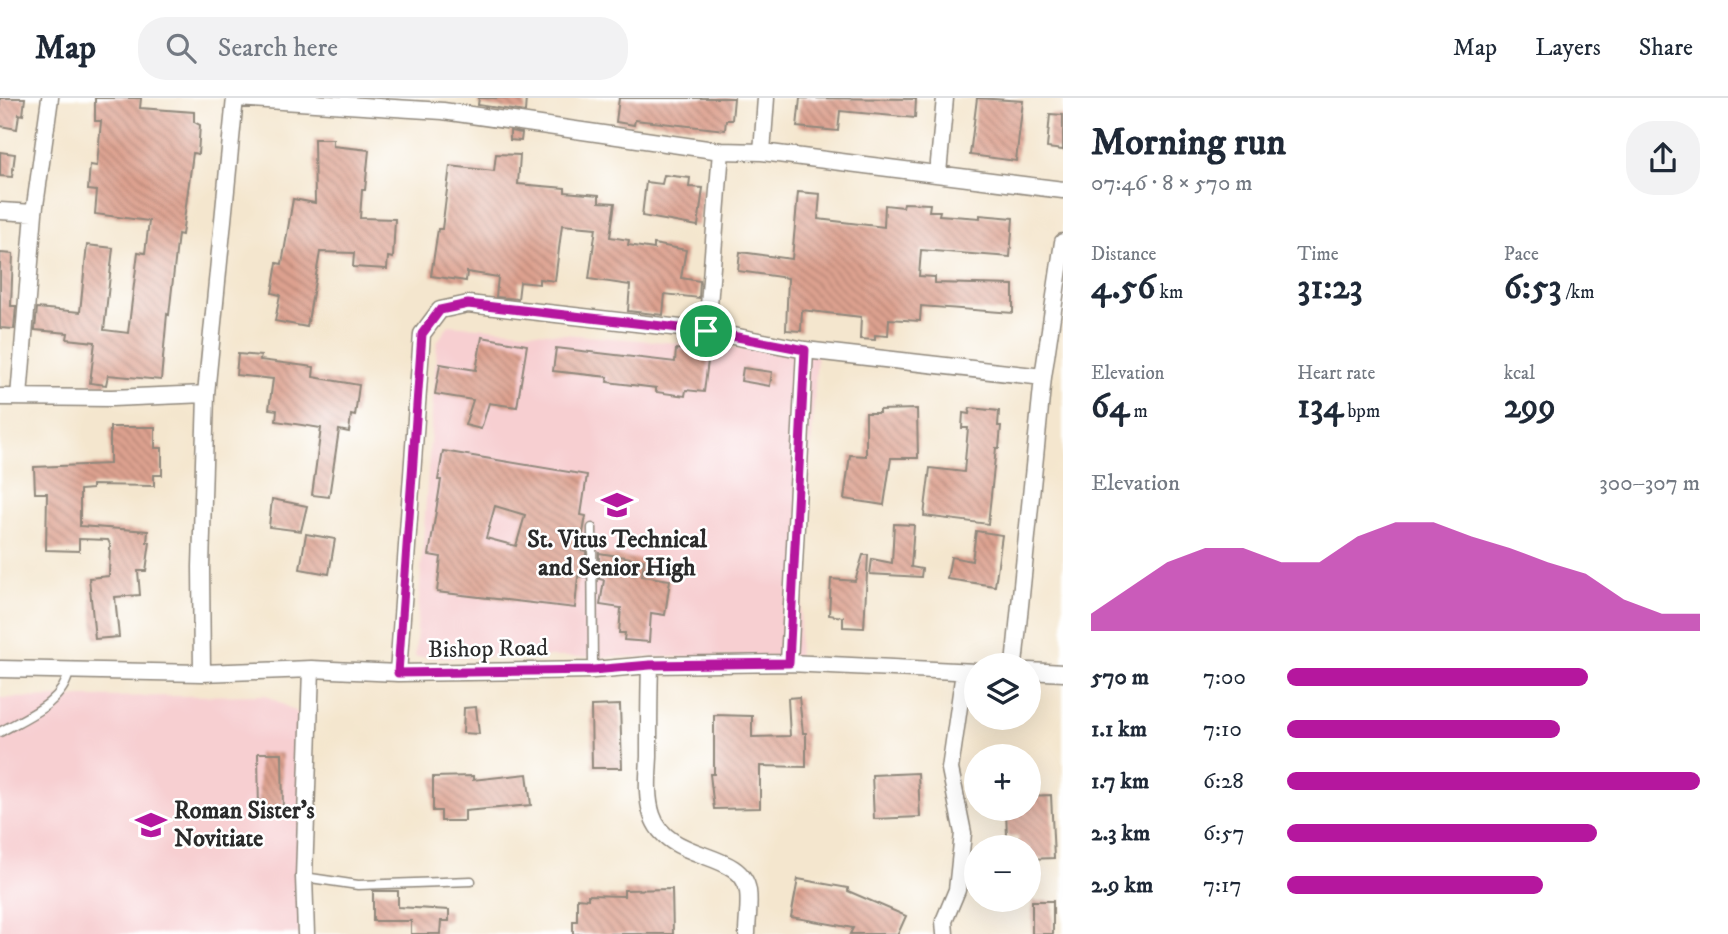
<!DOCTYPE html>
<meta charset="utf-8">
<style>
:root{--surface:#fff;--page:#f2f2f3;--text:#1f2937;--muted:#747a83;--line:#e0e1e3;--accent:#b5179e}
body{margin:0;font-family:"IM FELL DW Pica",serif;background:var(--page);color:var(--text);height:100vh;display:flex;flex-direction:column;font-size:26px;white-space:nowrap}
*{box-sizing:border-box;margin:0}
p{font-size:23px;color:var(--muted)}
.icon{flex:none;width:38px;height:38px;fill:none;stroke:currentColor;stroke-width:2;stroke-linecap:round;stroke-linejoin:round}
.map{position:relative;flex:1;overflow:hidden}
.panel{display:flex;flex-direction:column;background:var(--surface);width:665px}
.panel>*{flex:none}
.controls{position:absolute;left:964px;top:555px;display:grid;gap:14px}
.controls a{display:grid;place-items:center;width:77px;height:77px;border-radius:50%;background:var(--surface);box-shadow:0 7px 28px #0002;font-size:35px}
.pin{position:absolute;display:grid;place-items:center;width:60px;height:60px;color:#fff;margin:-30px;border:4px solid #fff;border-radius:50%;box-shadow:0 2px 7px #0007}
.round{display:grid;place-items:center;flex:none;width:74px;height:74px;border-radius:28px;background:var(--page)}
.headline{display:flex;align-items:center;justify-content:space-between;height:119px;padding:0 28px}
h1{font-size:38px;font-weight:700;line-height:52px}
.figures{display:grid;grid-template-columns:repeat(3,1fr);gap:10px;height:119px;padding:7px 28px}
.figures div{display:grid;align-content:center}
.figures b{font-size:35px;font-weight:700}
.figures small{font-size:19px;font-weight:400}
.figures p{font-size:19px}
.chart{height:196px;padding:14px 28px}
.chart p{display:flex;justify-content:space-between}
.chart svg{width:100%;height:126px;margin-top:7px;fill:var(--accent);opacity:.7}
ul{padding:0 28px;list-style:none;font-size:23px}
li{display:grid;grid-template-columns:112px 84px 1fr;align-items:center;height:52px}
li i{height:18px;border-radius:9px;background:var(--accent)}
header{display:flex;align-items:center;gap:42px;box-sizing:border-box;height:98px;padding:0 35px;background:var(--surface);border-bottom:2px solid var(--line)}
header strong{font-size:33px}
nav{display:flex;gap:38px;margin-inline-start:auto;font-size:24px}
.search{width:490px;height:63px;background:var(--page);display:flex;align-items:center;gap:18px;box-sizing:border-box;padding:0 24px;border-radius:28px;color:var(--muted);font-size:26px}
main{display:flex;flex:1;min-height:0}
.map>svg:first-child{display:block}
.built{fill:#f7cfd1}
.building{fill:url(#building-back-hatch);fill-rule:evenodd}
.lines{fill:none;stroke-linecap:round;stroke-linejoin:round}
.service-casing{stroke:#90887c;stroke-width:11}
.minor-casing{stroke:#90887c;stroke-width:19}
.service{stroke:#fff;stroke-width:8}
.minor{stroke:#fff;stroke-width:16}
.route-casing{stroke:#fff;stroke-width:14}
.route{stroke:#b5179e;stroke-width:9}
.labels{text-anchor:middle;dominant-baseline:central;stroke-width:5;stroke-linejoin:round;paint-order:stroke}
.poi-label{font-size:24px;font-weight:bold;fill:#2b2b2b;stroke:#fff}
.street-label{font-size:24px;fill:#2b2b2b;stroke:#fff}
</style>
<header>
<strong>Map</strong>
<div class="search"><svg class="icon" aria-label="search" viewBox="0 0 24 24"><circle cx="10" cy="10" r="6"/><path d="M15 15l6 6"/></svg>Search here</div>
<nav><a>Map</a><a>Layers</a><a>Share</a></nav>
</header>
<main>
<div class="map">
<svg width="1063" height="836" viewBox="0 0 1063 836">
<defs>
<pattern id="building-back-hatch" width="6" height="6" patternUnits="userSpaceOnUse" patternTransform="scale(1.75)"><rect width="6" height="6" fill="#dda18f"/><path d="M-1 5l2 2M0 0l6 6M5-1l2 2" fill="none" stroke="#b38375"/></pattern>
</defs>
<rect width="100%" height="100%" fill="#fff"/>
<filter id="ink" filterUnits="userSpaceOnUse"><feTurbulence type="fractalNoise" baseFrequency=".0143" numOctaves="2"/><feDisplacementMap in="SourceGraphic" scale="14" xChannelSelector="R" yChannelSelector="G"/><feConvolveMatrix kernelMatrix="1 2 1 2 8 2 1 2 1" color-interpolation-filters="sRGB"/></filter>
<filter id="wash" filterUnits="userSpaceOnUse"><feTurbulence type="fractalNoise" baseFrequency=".00686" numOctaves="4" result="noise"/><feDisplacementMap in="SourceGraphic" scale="28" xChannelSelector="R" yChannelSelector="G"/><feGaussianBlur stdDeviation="1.57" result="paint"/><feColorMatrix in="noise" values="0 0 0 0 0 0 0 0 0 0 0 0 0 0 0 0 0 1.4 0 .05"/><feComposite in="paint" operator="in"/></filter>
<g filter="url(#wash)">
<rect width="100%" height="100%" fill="#f4e6ce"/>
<path class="built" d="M449,227l368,29 -19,303h-383l22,-315z
M266,597l36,20 -2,219h-300v-236z"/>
<g id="blocks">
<path class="building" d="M0,0h25l-2,17 -4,-1 -2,15 -17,-3z
M95,0h46l-1,10 54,4v10l6,3 -2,29 -5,-1 -11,82 -4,-1 -9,81 -2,-1 -6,66 -53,-5 -2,10 -16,-2 5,-41 -28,-3 1,-6 -33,-3 2,-22 43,4 7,-67 26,3 -9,82 24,3 10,-81 7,1 4,-32 -54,-7 2,-23 -9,-1 2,-25 7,1 4,-45h-6z
M479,0h47l-1,14 -47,-7z
M619,0h115l-2,22h-6l-1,10 -90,-10 -1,5 -18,-3z
M800,0l116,1 -1,19 -75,-7 -2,20 -41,-4z
M977,0l46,3 -7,60 -46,-6z
M1050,16l13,1v35l-16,-2z
M510,33l12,2 -1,8 -11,-1z
M314,41h19v7l36,4 -4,40h-3l-2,28 35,1 -2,39 -5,-1 -1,12 -34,-2 1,-14 -34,-1 -13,75 -32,-6 5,-26 -8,-2 5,-30 5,1 11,-65 22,4z
M0,54l15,2 -3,23 -12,-1z
M496,56l24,1 -2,29 47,4v4l34,3v7l16,1 -5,34 19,3 -1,5 26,4v-5l32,6 -5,28 19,3 -1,17 -34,-4 -2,21 -35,-4 2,-26 -41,-6 7,-51 -34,-3 -7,56 -16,-2v5l-19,-2 -2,17 -22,-2 2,-20 -31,-5 -1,9 -35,-5 7,-47h4l8,-63 44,5z
M664,77l26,3 -1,9 14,1 -5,38 -56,-10 4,-34 16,2z
M798,94l22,2 -2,25 66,8 1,-22 18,2 1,-4 26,1 -1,7h11l-1,4 41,3v-3l33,3 -3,39 -89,-7 -2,26 16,1v6l78,2v28l-92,-7 -1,15 -31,-2 -1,17 -13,-1v5l-15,-1 1,-22 -59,-7 -1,21 -15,-1 2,-52 -50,-7 2,-19 52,7z
M0,155l13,1 -2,52h5l-2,23 -14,-1z
M482,239l45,8 -10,62 -28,-4 -8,26 -16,-4 8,-25 -38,-6 5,-30 36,6z
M556,250l119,14 1,-13 33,4 -5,39 -18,-2 -1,6 -29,-4v-4l-49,-6 1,-5 -55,-6z
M238,256l23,2 -1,4 54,7 -1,10 46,8 -4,31 -4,-1 -2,17 -10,-2 -10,67 -17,-2 9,-67 -45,-7 1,-11 -8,-1 4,-30 -37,-4z
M743,270l29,4 -2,14 -29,-5z
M970,310l29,3 -1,15h3l-2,22h-3l-8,76 -64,-8 6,-48 34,4 4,-44h-6l1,-15 6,1z
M917,311l1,49h-27l-7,47 -40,-6 6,-44 16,1v-43h13v-3z
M110,329h45v21h7v27h-8v11l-62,-1v4l-12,1v36l68,5 -1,11h3l-4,29h-8l2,24 -25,2 4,40 -24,2 -6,-61 20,-2 1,-32 -2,-4 -29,-1v12l-33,-1 1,-57h-12l-1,-26 76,-3z
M443,353l144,24 -6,40 5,1 -6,34 6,1v26l-8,-1 -3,32 -138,-16 4,-35 -12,-2 12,-75h-3zM495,408l30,9 -9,31 -30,-8z
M272,401l35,7 -6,25 -32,-4z
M894,426l20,1 -3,42 11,2 -1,8 -51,-3 2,-15 20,4z
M976,433l26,4 -7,51 -48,-7 4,-22 21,4z
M306,436l29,5 -6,35 -29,-5z
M599,455l45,7 -2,16 28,4 -5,35 -14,-2 -2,29 -25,-2 1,-7h-6l2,-25 -21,-3 4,-25 -5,-1z
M863,457h5l-4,73 -21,-1v-10l-14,-2 2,-36 24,2z
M799,599l4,36h3v34l-46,-1v42l-46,1 -4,-35h4v-59l38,1v21l38,-1 -2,-38z
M620,607l2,63h-30l-1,-62z
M476,609l3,27 -16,-1 1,-25z
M258,655h24l1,59 -24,1z
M918,675l2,44 -46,2 -2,-44z
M527,676l4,31 -66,6v10h-24v-10h-8v-34l40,-1v4z
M1051,697l3,63 -25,1v-12h-11v-10h-11l-1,-27 23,-2v-12z
M798,781l50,9v3l58,25 -8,18h-48l3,-6 -62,-11z
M672,791l1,45h-100v-13h4v-23l11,1v-4l36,1v-6z
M373,793h25v16l51,3v11h-8l-1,13h-29v-13h-38z
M1032,803h21v33h-21z"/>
</g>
</g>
<g filter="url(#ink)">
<use href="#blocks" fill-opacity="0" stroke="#90887c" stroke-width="2"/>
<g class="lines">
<defs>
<path id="service" d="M592,430l1,142
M0,634c26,-15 64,-29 69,-61
M304,779l54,8 113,-4"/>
<path id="minor" d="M235,0l208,13 278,40 41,1 301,38
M762,54l4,-54
M938,75l7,-75
M0,113l34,2
M707,233l14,-180
M0,299l112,1 94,-4
M19,299l15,-184 16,-115
M789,565l16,-313
M650,567c-1,31 -1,61 -1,92 -1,19 -3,40 3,58 15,48 90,34 96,76 2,13 -1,29 -1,43
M1014,567l29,-288 20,-135
M0,571l202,4 109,-4 87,4 195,-3 57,-5 139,-2 187,9
M1029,573l34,2
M202,575l-1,-106 5,-173 29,-296
M398,575l24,-339 18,-24 28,-6 239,27 98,19 238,27
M306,836l-2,-57 7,-208
M945,836l-1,-13 13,-31 6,-57 -13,-64 14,-97"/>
</defs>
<use href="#service" class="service-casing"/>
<use href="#minor" class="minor-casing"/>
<use href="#service" class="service"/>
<use href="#minor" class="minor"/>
</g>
</g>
<g class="lines" filter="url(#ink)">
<defs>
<path id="route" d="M468,206l238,27 99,19 -16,313 -139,2 -57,5 -195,3 24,-339 18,-24z"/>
</defs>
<use href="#route" class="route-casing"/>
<use href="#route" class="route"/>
</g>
<defs>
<symbol id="school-bare" viewBox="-9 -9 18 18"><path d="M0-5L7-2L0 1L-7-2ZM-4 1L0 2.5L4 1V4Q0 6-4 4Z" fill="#b5179e" stroke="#fff" stroke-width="2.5" paint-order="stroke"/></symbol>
</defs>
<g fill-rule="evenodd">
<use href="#school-bare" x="595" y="385" width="44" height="44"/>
<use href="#school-bare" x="129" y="705" width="44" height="44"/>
</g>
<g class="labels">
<g class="poi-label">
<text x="617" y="442">St. Vitus Technical<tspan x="617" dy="28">and Senior High</tspan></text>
<text x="174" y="713" text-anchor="start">Roman Sister's<tspan x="174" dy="28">Novitiate</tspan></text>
</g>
<g class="street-label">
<text transform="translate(488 551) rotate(-1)">Bishop Road</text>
</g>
</g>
</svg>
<div class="controls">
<a><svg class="icon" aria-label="layers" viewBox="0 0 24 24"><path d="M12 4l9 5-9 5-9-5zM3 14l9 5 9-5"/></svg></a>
<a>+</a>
<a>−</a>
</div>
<div class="pin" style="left:706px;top:233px;background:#1e9e55"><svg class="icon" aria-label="arrive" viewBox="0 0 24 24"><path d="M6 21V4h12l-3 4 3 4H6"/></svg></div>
</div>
<section class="panel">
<div class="headline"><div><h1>Morning run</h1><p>07:46 · 8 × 570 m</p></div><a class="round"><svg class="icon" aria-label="share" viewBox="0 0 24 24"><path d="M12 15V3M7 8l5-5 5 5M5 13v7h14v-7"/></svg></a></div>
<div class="figures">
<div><p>Distance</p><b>4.56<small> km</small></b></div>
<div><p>Time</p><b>31:23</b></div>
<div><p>Pace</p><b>6:53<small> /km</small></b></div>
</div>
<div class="figures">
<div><p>Elevation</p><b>64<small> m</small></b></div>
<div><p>Heart rate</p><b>134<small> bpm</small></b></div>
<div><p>kcal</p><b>299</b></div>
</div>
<div class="chart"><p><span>Elevation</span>300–307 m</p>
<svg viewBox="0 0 160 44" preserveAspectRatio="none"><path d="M0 44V38L10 29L20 20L30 15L40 15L50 20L60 20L70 11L80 6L90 6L100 11L110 15L120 20L130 24L140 33L150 38L160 38V44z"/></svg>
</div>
<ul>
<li><b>570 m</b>7:00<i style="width:73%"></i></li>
<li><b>1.1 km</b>7:10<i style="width:66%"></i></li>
<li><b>1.7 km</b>6:28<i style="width:100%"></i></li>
<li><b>2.3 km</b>6:57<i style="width:75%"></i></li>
<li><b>2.9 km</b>7:17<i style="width:62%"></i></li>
</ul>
</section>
</main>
